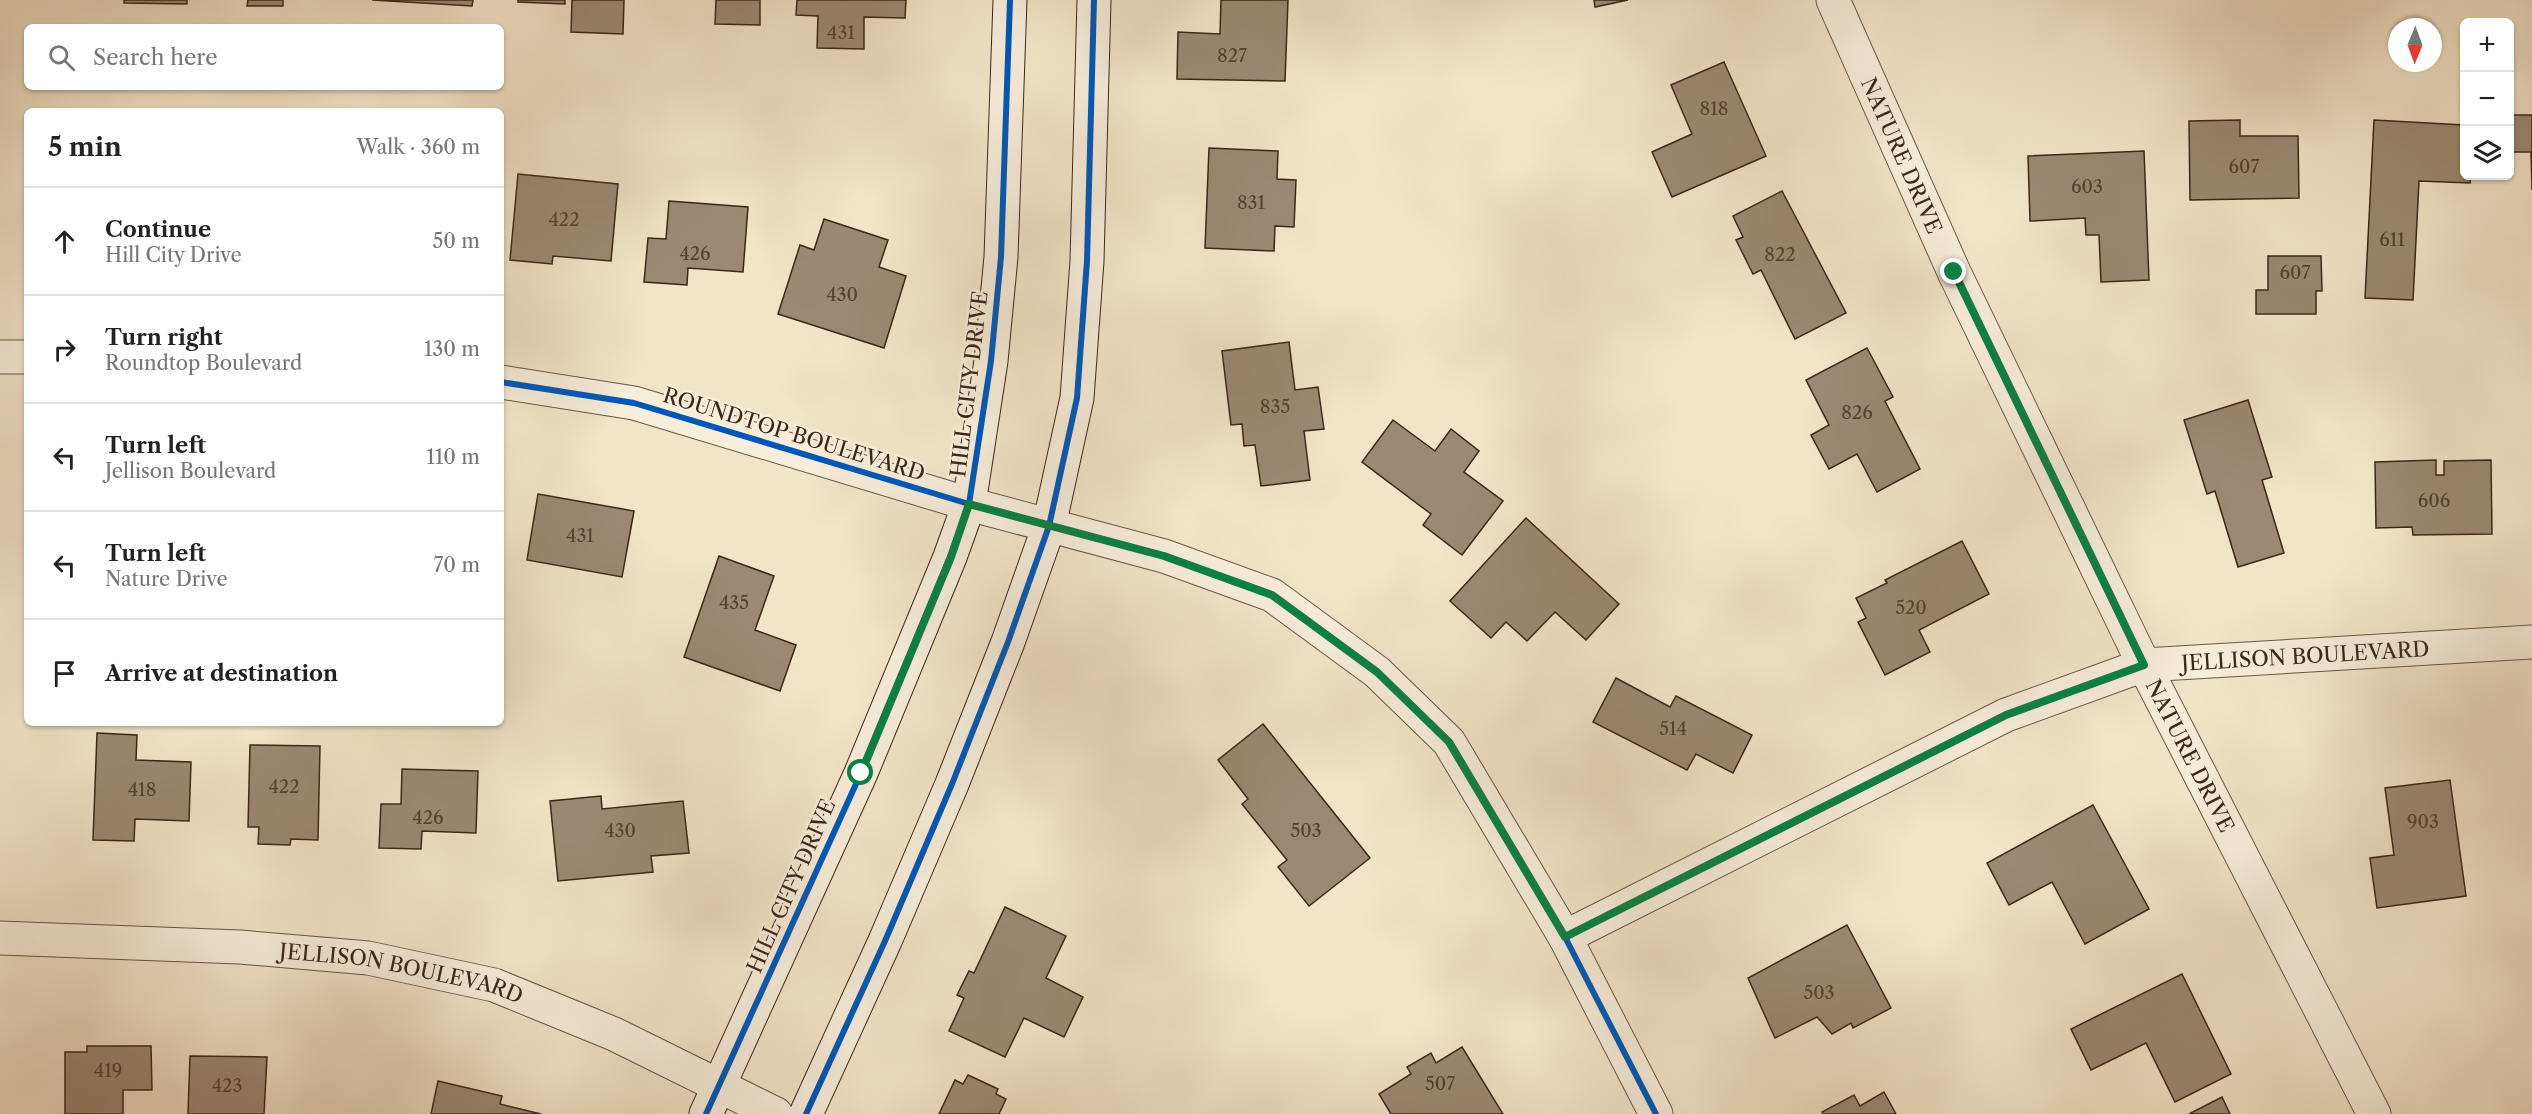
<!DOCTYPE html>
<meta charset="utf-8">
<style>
:root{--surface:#fff;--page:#f6f6f6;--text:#222;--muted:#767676;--line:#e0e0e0}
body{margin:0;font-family:"Libre Caslon Text",serif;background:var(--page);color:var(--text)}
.controls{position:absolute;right:18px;top:18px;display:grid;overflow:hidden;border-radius:9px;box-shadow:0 2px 4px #0004}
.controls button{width:54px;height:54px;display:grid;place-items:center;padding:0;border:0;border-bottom:2px solid var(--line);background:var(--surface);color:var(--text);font:30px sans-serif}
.compass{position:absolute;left:2388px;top:18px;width:54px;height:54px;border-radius:50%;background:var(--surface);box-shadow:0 2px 4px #0004;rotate:181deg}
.stop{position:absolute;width:18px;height:18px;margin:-14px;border:4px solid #0b8043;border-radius:50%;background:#fff}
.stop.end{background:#0b8043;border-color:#fff;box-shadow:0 2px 6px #0008}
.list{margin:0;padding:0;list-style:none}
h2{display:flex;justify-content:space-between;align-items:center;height:78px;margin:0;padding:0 24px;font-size:26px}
h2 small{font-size:20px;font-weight:400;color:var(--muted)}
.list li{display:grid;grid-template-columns:39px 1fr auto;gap:18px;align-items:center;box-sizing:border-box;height:108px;padding:0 24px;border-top:2px solid var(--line)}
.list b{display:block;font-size:22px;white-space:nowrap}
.list p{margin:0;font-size:20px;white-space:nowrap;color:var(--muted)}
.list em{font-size:20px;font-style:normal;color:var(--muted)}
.icon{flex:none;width:33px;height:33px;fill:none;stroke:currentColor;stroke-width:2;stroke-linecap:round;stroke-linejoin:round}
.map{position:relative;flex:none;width:2532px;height:1114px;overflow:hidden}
.search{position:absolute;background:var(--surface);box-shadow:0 2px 4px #0004;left:24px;top:24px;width:480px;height:66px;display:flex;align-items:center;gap:15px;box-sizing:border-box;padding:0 21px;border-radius:9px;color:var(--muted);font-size:22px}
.panel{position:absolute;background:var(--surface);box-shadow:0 2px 4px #0004;left:24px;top:108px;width:480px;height:618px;border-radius:9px}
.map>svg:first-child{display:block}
</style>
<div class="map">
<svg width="2532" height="1114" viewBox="0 0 2532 1114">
<rect width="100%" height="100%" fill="#f2e4c8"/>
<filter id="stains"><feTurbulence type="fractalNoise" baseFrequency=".00333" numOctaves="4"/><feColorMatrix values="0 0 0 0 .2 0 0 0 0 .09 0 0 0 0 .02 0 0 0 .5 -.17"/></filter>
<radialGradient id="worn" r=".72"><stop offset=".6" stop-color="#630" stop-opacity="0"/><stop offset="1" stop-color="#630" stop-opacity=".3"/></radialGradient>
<g fill="#9b8974" stroke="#3c261a" stroke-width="1.5">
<polygon points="124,0 187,0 187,4 124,3"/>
<polygon points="248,0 283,0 283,6 247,6"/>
<polygon points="372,0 473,0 472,6"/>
<polygon points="518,0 565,0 565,4 518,2"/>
<polygon points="572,0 624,0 623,34 571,32"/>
<polygon points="716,0 760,0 760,25 715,24"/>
<polygon points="797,0 906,0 905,18 864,17 864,49 817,48 818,16 796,15"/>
<polygon points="1221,0 1288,0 1285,81 1177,79 1178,32 1220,34"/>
<polygon points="1594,0 1628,0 1595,7"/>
<polygon points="1724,62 1766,156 1672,197 1652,152 1692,134 1671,85"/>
<polygon points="2510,115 2532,115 2532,190 2531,152 2510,152"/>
<polygon points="2240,120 2240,136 2298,136 2299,198 2190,200 2189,121"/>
<polygon points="2374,120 2464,125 2464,176 2471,176 2470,183 2419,181 2413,300 2365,298"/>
<polygon points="1209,148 1278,151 1277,179 1296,180 1294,227 1275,226 1274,251 1205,248"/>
<polygon points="2144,151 2149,280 2101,282 2099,235 2086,235 2085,218 2030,221 2028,156"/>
<polygon points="518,174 618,184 611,261 553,256 552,264 510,260"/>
<polygon points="1782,191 1846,313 1795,339 1761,270 1753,274 1736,240 1743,237 1733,216"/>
<polygon points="669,201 748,207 743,272 688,268 687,285 644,282 648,238 666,239"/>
<polygon points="824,219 888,240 879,267 906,276 884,348 778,314 800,245 814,250"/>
<polygon points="2268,256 2321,256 2322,291 2316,291 2316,314 2256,314 2256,290 2268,290"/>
<polygon points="1289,342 1295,390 1318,387 1324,429 1304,431 1310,480 1261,486 1255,445 1244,446 1242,424 1231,425 1222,351"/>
<polygon points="1867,348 1893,397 1885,401 1920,469 1877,492 1857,454 1829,469 1811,435 1829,425 1806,380"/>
<polygon points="2248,400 2272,477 2262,480 2284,553 2238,567 2215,491 2207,494 2184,420"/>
<polygon points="1393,420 1435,451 1451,429 1479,451 1464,472 1503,501 1462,555 1423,525 1431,514 1362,462"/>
<polygon points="2436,460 2436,475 2444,475 2444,461 2491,460 2492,534 2413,535 2412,527 2376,528 2375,462"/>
<polygon points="538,494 634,511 622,577 527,560"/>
<polygon points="1526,518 1619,604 1586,640 1555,612 1527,641 1506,622 1491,638 1450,601"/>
<polygon points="1962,541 1989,594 1919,630 1930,652 1885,675 1858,622 1866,618 1856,598 1887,583 1885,580"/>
<polygon points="719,556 774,576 755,630 796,645 780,691 684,657"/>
<polygon points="1616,678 1670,707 1676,696 1752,735 1733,773 1696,754 1687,770 1593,722"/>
<polygon points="1263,724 1370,858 1309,906 1278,867 1287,860 1242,804 1248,799 1218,760"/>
<polygon points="97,733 137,735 136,760 191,762 189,821 135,819 134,841 93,840"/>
<polygon points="250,745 320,746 318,840 291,839 290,845 258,844 259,827 248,827"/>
<polygon points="402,769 478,771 476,833 422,831 421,849 379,848 381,804 401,804"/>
<polygon points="2450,780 2466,896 2377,908 2370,858 2394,855 2385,788"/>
<polygon points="601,796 602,809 683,801 689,853 651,856 653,872 558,881 550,801"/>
<polygon points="2093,805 2149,909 2085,944 2052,882 2009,905 1987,863"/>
<polygon points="1005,907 1066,936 1046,978 1083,997 1064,1037 1024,1018 1005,1057 949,1031 964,998 957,995 969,971 974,973"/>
<polygon points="1847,925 1891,1008 1853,1028 1851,1023 1832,1034 1817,1017 1775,1038 1748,978"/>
<polygon points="2182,974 2231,1074 2175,1102 2146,1043 2091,1070 2071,1029"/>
<polygon points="87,1046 151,1046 152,1090 123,1090 123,1114 65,1114 65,1052 87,1052"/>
<polygon points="1462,1047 1503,1114 1391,1114 1379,1094 1411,1074 1407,1067 1431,1053 1436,1063"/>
<polygon points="190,1056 267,1057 264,1114 188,1114"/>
<polygon points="968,1075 998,1089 996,1094 1006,1099 999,1114 939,1114 955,1080 963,1084"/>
<polygon points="438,1081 502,1096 500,1104 541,1114 431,1114"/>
<polygon points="1884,1092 1896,1114 1823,1114 1822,1112 1854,1095 1860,1106"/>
<polygon points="2222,1097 2230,1114 2189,1114"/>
</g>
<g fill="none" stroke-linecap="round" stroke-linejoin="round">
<defs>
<g id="street">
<path id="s1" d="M1833,0L1954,272L2144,665L2374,1114"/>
<polyline points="0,357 27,357"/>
<polyline points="501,382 634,403 969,504 1164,556 1272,595 1377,672 1449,742 1565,937 1656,1114"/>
<path id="s2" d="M1565,937L2006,715L2144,665L2532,642"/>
<path id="s3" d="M0,938L240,947L368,958L494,985L614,1034L776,1114"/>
</g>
<g id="secondary">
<polyline points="706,1114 861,773 950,557 969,504 991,361 1001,257 1010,0"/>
<polyline points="806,1114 885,941 952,784 1008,642 1049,526 1077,398 1087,261 1094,0"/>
</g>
</defs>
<use href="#street" stroke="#6a5646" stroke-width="35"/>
<use href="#secondary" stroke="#3c261a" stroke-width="35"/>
<use href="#street" stroke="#f7eddb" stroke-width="33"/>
<use href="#secondary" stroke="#f7eddb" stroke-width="33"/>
<defs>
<g id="cycleway">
<polyline points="501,382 634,403 969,504 1164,556 1272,595 1377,672 1449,742 1565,937 1656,1114"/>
<polyline points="706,1114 861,773 950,557 969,504 991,361 1001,257 1010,0"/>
<polyline points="806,1114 885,941 952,784 1008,642 1049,526 1077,398 1087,261 1094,0"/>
</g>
</defs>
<use href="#cycleway" stroke="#f7eddb" stroke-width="10"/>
<use href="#cycleway" stroke="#0057b8" stroke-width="6"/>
</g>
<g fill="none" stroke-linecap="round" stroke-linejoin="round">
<polyline stroke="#0b8043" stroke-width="8" points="861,773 951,557 969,504 1164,556 1272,595 1377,672 1449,742 1565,937 2006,715 2144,665 1954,272"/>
</g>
<g text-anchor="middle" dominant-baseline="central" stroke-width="5" stroke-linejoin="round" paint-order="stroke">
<g font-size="18" fill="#543f30">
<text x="841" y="33">431</text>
<text x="1232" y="56">827</text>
<text x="1714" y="109">818</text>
<text x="2244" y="167">607</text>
<text x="2087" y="187">603</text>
<text x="1251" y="203">831</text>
<text x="564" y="220">422</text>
<text x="2392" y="240">611</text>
<text x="695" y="254">426</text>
<text x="1780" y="255">822</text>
<text x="2295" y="273">607</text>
<text x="842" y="295">430</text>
<text x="1275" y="407">835</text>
<text x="1857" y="413">826</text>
<text x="2434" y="501">606</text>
<text x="580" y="536">431</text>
<text x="734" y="603">435</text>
<text x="1911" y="608">520</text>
<text x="1673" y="729">514</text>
<text x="284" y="787">422</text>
<text x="142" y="790">418</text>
<text x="428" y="818">426</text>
<text x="2423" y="822">903</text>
<text x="620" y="831">430</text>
<text x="1306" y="831">503</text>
<text x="1819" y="993">503</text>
<text x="108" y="1071">419</text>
<text x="1440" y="1084">507</text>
<text x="227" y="1086">423</text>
</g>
<g font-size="21" fill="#3c261a" stroke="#f7eddb">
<text stroke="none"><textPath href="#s1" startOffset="170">NATURE DRIVE</textPath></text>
<text transform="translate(969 384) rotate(-83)">HILL CITY DRIVE</text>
<text transform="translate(794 434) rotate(17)">ROUNDTOP BOULEVARD</text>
<text stroke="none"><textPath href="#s2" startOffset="802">JELLISON BOULEVARD</textPath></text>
<text stroke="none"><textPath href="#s1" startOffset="836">NATURE DRIVE</textPath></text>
<text transform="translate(791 886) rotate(-66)">HILL CITY DRIVE</text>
<text stroke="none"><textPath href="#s3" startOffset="404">JELLISON BOULEVARD</textPath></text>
</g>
</g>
<rect width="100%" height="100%" filter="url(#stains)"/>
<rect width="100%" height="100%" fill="url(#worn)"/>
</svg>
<div class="controls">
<button>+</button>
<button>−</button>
<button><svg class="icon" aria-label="layers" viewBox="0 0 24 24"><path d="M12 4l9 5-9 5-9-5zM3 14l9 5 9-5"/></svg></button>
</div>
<svg class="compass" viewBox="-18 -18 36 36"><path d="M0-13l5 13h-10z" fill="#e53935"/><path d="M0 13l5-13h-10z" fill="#767676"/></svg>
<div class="stop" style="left:861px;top:773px"></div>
<div class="stop end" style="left:1954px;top:272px"></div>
<div class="search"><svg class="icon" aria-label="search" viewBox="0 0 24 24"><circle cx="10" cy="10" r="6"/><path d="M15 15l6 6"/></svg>Search here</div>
<section class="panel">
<h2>5 min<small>Walk · 360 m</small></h2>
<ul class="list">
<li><svg class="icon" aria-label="ahead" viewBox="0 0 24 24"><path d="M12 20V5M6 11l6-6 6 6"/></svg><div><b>Continue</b><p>Hill City Drive</p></div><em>50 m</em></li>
<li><svg class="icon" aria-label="right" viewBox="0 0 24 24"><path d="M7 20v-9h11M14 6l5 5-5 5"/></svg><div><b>Turn right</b><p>Roundtop Boulevard</p></div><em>130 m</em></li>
<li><svg class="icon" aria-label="left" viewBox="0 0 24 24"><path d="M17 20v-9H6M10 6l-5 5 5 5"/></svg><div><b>Turn left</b><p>Jellison Boulevard</p></div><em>110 m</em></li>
<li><svg class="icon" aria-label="left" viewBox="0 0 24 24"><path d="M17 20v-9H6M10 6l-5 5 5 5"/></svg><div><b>Turn left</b><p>Nature Drive</p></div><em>70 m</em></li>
<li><svg class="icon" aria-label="arrive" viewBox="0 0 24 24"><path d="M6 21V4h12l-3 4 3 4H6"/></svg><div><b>Arrive at destination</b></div></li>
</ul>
</section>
</div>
